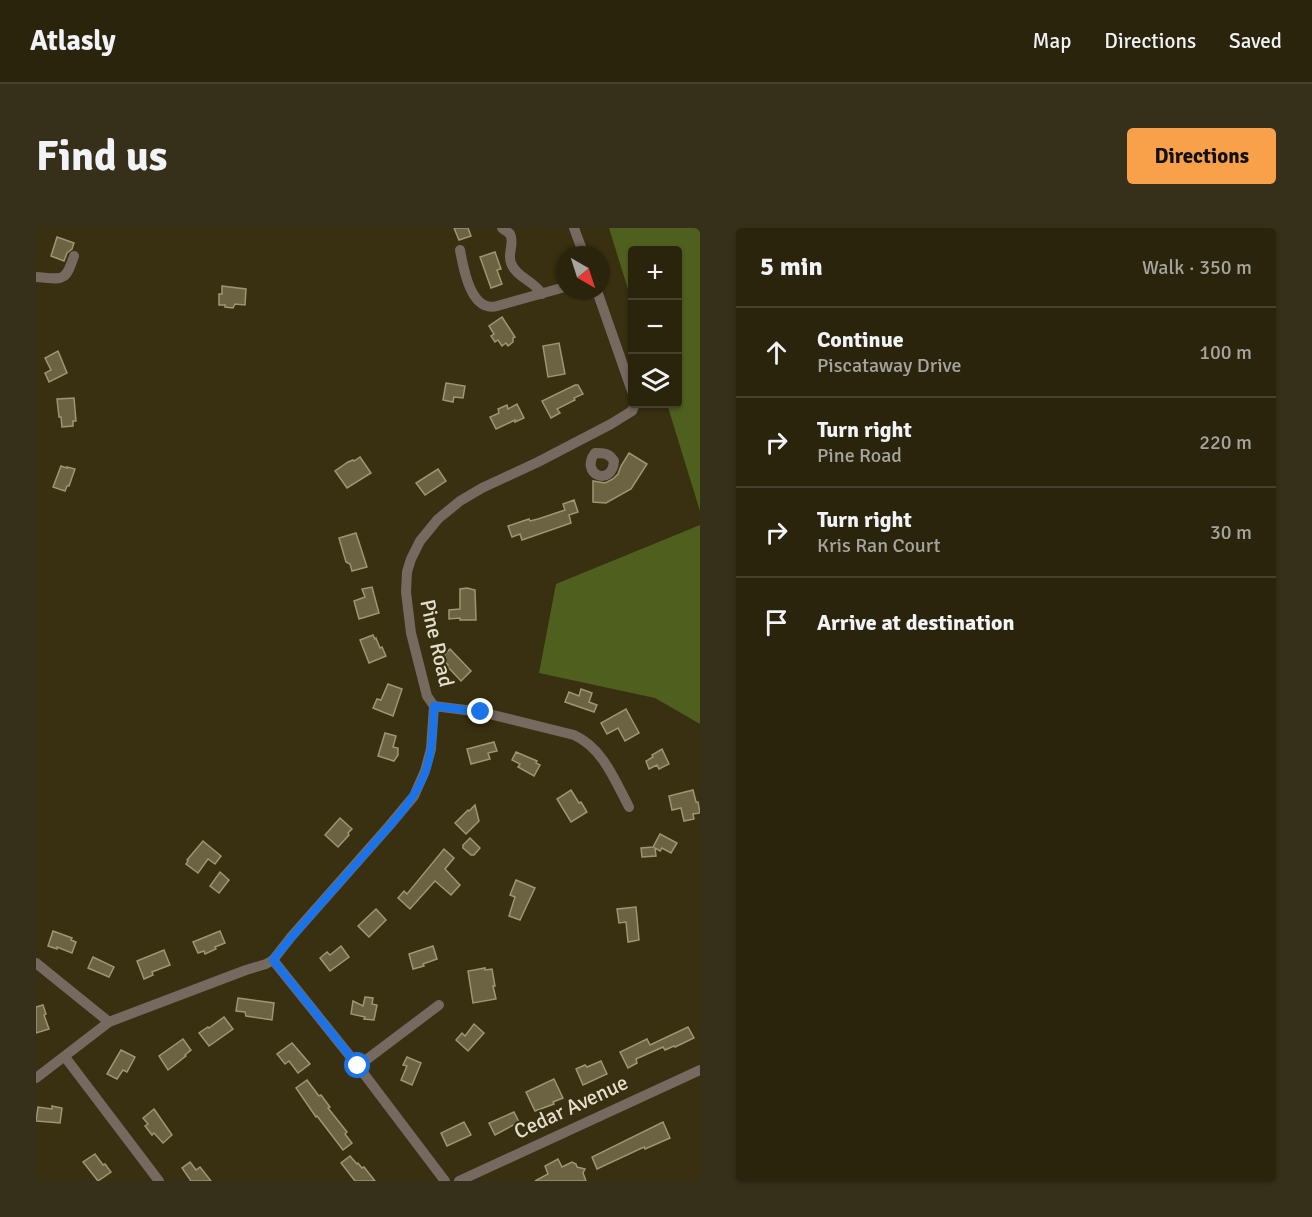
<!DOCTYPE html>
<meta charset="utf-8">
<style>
:root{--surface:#2a240c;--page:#36301a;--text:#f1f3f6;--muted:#a5a49d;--line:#46412d;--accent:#f8a14a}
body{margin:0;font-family:Signika,sans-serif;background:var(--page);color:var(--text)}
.controls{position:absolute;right:18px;top:18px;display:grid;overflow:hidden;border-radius:6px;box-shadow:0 2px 4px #0004}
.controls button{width:54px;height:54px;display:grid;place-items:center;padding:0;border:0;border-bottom:2px solid var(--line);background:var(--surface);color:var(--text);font:30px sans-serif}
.compass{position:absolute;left:520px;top:18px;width:54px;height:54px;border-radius:50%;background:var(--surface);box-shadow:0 2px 4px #0004;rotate:141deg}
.stop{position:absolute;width:18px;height:18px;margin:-14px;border:4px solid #1a73e8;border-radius:50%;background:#fff}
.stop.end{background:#1a73e8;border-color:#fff;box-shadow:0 2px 6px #0008}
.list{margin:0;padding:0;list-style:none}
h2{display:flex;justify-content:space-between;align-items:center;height:78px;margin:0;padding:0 24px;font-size:26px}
h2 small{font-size:20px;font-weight:400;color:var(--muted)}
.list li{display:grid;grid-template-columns:39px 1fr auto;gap:18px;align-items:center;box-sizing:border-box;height:90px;padding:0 24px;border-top:2px solid var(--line)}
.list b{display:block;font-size:22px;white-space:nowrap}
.list p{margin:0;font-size:20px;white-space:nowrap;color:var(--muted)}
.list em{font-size:20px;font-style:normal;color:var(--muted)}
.icon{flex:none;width:33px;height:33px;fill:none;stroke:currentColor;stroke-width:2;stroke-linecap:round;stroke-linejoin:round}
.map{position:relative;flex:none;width:664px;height:953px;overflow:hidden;border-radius:6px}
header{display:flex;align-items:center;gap:36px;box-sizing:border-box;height:84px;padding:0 30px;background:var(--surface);border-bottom:2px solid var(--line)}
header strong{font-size:28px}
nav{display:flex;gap:33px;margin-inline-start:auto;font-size:21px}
.intro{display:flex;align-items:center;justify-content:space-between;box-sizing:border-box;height:144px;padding:0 36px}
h1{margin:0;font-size:42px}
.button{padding:15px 27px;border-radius:6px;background:var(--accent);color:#111;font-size:21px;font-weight:700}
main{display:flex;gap:36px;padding:0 36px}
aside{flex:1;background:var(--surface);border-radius:6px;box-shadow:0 2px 4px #0004}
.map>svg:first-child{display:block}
</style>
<header>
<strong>Atlasly</strong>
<nav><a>Map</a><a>Directions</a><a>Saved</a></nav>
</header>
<div class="intro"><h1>Find us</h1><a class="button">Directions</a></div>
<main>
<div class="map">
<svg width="664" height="953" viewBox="0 0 664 953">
<rect width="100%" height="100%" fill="#383010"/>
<g fill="#4f601e">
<polygon points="573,0 664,0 664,283 631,176 642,176 642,22 596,22 596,74"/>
<polygon points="664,297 664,496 619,470 503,445 520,356"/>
</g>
<g fill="#6c6342" stroke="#9f9573" stroke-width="1.5">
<polygon points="418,0 432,0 435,8 423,12"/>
<polygon points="21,9 38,15 36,21 31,25 28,33 15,28"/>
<polygon points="459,24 465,41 461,42 466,56 455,60 444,29"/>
<polygon points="186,58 210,61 209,77 199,76 197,80 189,79 189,77 183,77 183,66 186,66"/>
<polygon points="466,89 479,109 477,110 477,114 472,118 470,115 466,118 462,112 459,114 455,108 458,106 453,98"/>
<polygon points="523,115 529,146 512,149 507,118"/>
<polygon points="22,123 31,145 13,154 9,145 15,142 9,130"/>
<polygon points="410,155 429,158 427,170 418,169 417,174 407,172"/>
<polygon points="539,157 542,157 547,166 538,170 539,172 521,181 524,185 515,190 506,173"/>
<polygon points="38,170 40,193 37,193 37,198 26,199 25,189 23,189 21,171"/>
<polygon points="481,176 488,190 479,194 479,192 460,201 454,189 463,185 462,181 471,177 472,181"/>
<polygon points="593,225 611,236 595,261 570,275 557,274 557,253 569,255 577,251 582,246 585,238"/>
<polygon points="324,229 335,245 311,260 299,243 312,234 317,232 318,233"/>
<polygon points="25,238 31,240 31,239 39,241 33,258 31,258 29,263 17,259"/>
<polygon points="402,241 410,253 389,267 380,255"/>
<polygon points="538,272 542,284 533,287 535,295 486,312 484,306 476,309 472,298 493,291 494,293 502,291 529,282 527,276"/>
<polygon points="320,305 331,339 316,343 314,336 310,334 303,310"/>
<polygon points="336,359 343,385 323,391 318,373 329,369 326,361"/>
<polygon points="431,360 439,362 440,392 424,392 424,390 413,391 413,382 424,381 424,361"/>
<polygon points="337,407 339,411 340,410 344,420 346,419 350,428 333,435 324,412"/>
<polygon points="414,421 435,443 425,453 411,438 412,437 405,430"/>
<polygon points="352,456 366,461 357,488 337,480 341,471 345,472"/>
<polygon points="545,461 556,465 553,474 561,477 558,484 529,474 533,464 543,468"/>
<polygon points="590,481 603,505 589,513 582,500 571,506 565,495"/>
<polygon points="349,505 360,508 357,519 362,520 362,527 358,533 342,528"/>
<polygon points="458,514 461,523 452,525 454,531 435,536 431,521"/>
<polygon points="626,521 633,536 623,541 621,537 613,541 610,533 617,529 616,527"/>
<polygon points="480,524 501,533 500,535 504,537 498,548 482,539 484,536 476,532"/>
<polygon points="535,562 543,575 545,574 551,584 535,594 521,571"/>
<polygon points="657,562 660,574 662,574 664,585 657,586 658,591 648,593 645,580 636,582 633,568"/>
<polygon points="439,577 443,593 430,606 419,595 432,582 433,583"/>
<polygon points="304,590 316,601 312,605 313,607 302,619 289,607"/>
<polygon points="624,606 641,615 635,625 626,620 624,623 619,620 620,628 606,629 605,620 617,619"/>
<polygon points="434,610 444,620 438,627 435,627 427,620 427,617"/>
<polygon points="167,613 185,628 179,636 172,631 162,645 150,636 152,633 151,632"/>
<polygon points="408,621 418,630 409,641 424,657 415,667 399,653 374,681 362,670 368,663 371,666"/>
<polygon points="184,644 193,652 183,665 174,658"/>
<polygon points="480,652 499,660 484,692 473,688 479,669 474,667"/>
<polygon points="600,679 603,712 592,714 590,694 583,695 581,681"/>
<polygon points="340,681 350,692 333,709 322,698"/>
<polygon points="17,703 36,710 35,712 40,714 36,725 21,719 21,721 12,718"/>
<polygon points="184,703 189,715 179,719 180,721 169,726 168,723 162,725 157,714"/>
<polygon points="305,718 313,729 294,743 284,730 291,724 294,727"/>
<polygon points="397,718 401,731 387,736 388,738 377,741 373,726"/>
<polygon points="128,722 134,737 116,744 117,747 108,751 101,733"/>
<polygon points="57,729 78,739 73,749 52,740"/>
<polygon points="449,740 449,742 456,741 459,758 457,758 460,771 437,775 432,743"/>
<polygon points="329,769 337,770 336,776 341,777 338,792 328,791 329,789 315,786 317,773 327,778"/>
<polygon points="202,770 238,775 236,792 210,788 209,784 200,783"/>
<polygon points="7,777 10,786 8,787 13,801 0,805 0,779"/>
<polygon points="188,789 197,801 173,818 163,805 172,799 173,800"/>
<polygon points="438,796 448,805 432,823 420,812 426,805 429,808"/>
<polygon points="652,799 658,810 639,819 638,818 629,822 627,819 600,831 601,835 592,840 584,824 611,811 614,817"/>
<polygon points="147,811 155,822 149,827 150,828 132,842 123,828"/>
<polygon points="256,815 274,836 262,845 253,833 249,836 241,826"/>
<polygon points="85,822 99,829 91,844 87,842 81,851 71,846"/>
<polygon points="371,829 385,835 376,857 365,852 371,838 367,837"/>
<polygon points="565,833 571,846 547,857 540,841 549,837 551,839"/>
<polygon points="518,851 527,870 517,874 518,876 499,883 490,864"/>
<polygon points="271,852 283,868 285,867 294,879 292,880 311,904 309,906 316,915 307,922 281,888 280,889 260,860"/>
<polygon points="16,878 26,880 24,895 0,893 2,879 16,881"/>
<polygon points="118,881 136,907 127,915 118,905 116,907 109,898 112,896 107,890"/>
<polygon points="478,884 483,894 459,907 453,895"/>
<polygon points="428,894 435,907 411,918 405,905"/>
<polygon points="627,894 634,910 609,921 608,919 561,941 556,929"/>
<polygon points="59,926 67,937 69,936 75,944 62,953 47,934"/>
<polygon points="314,928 321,936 322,935 326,940 328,939 339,953 319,953 305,935"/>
<polygon points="522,931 526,939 536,934 540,936 541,939 549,941 547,945 550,953 499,953 512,946 509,938"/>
<polygon points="154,934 160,942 164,939 175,953 155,953 146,940"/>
</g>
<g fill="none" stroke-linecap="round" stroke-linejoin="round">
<g stroke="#766960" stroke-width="10">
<path d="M466,0C469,2 472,4 474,6C479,15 471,26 475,35C480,49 498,53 506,66"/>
<polyline points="538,0 548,27"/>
<path d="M424,22C427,38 433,73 451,78C454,79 458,79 461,78L529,59"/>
<path d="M0,49C27,51 29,55 38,28"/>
<polyline points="561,63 596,163"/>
<path d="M559,225C568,225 573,225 578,233C576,260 543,246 559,225Z"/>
<path d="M398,478L445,484L538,507C567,520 579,553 593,579"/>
<polyline points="237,732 255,709 353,598 378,568 389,543 395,521 398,478 391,468 375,405 370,364 371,344 375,331 384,313 402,291 424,273 446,260 502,234 575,196 596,183 599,176"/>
<polyline points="0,735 73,794"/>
<polyline points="29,829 123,953"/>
<polyline points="322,838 403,777"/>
<polyline points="0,850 73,794 210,742 230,736 237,732 322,838 409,953"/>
<polyline points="423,953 664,842"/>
</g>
</g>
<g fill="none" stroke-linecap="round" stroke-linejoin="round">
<path stroke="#1a73e8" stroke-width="8" d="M322,838L237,732C268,693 302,657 334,620C355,596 379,573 390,542C397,521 397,500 398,478L445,484"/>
</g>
<g text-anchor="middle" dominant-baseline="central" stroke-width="4.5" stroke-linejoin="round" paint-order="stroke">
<g font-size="21" fill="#e4dfcd" stroke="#383010">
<text transform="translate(401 415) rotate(77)">Pine Road</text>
<text transform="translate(535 879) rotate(-25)">Cedar Avenue</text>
</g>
</g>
</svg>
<div class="controls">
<button>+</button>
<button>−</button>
<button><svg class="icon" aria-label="layers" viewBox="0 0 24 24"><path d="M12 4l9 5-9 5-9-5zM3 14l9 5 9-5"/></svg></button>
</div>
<svg class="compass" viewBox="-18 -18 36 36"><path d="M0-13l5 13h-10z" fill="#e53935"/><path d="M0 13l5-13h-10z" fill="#a5a49d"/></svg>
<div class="stop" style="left:322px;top:838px"></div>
<div class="stop end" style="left:445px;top:484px"></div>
</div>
<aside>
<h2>5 min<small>Walk · 350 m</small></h2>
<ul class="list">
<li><svg class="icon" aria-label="ahead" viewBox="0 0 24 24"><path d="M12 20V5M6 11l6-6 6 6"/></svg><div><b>Continue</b><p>Piscataway Drive</p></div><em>100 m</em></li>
<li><svg class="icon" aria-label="right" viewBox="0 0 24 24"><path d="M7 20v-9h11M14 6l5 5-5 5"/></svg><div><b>Turn right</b><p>Pine Road</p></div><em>220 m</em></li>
<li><svg class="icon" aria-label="right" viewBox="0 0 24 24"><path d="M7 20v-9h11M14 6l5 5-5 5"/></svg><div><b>Turn right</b><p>Kris Ran Court</p></div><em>30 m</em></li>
<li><svg class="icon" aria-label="arrive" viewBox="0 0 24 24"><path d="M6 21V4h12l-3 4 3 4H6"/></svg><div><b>Arrive at destination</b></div></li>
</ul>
</aside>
</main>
